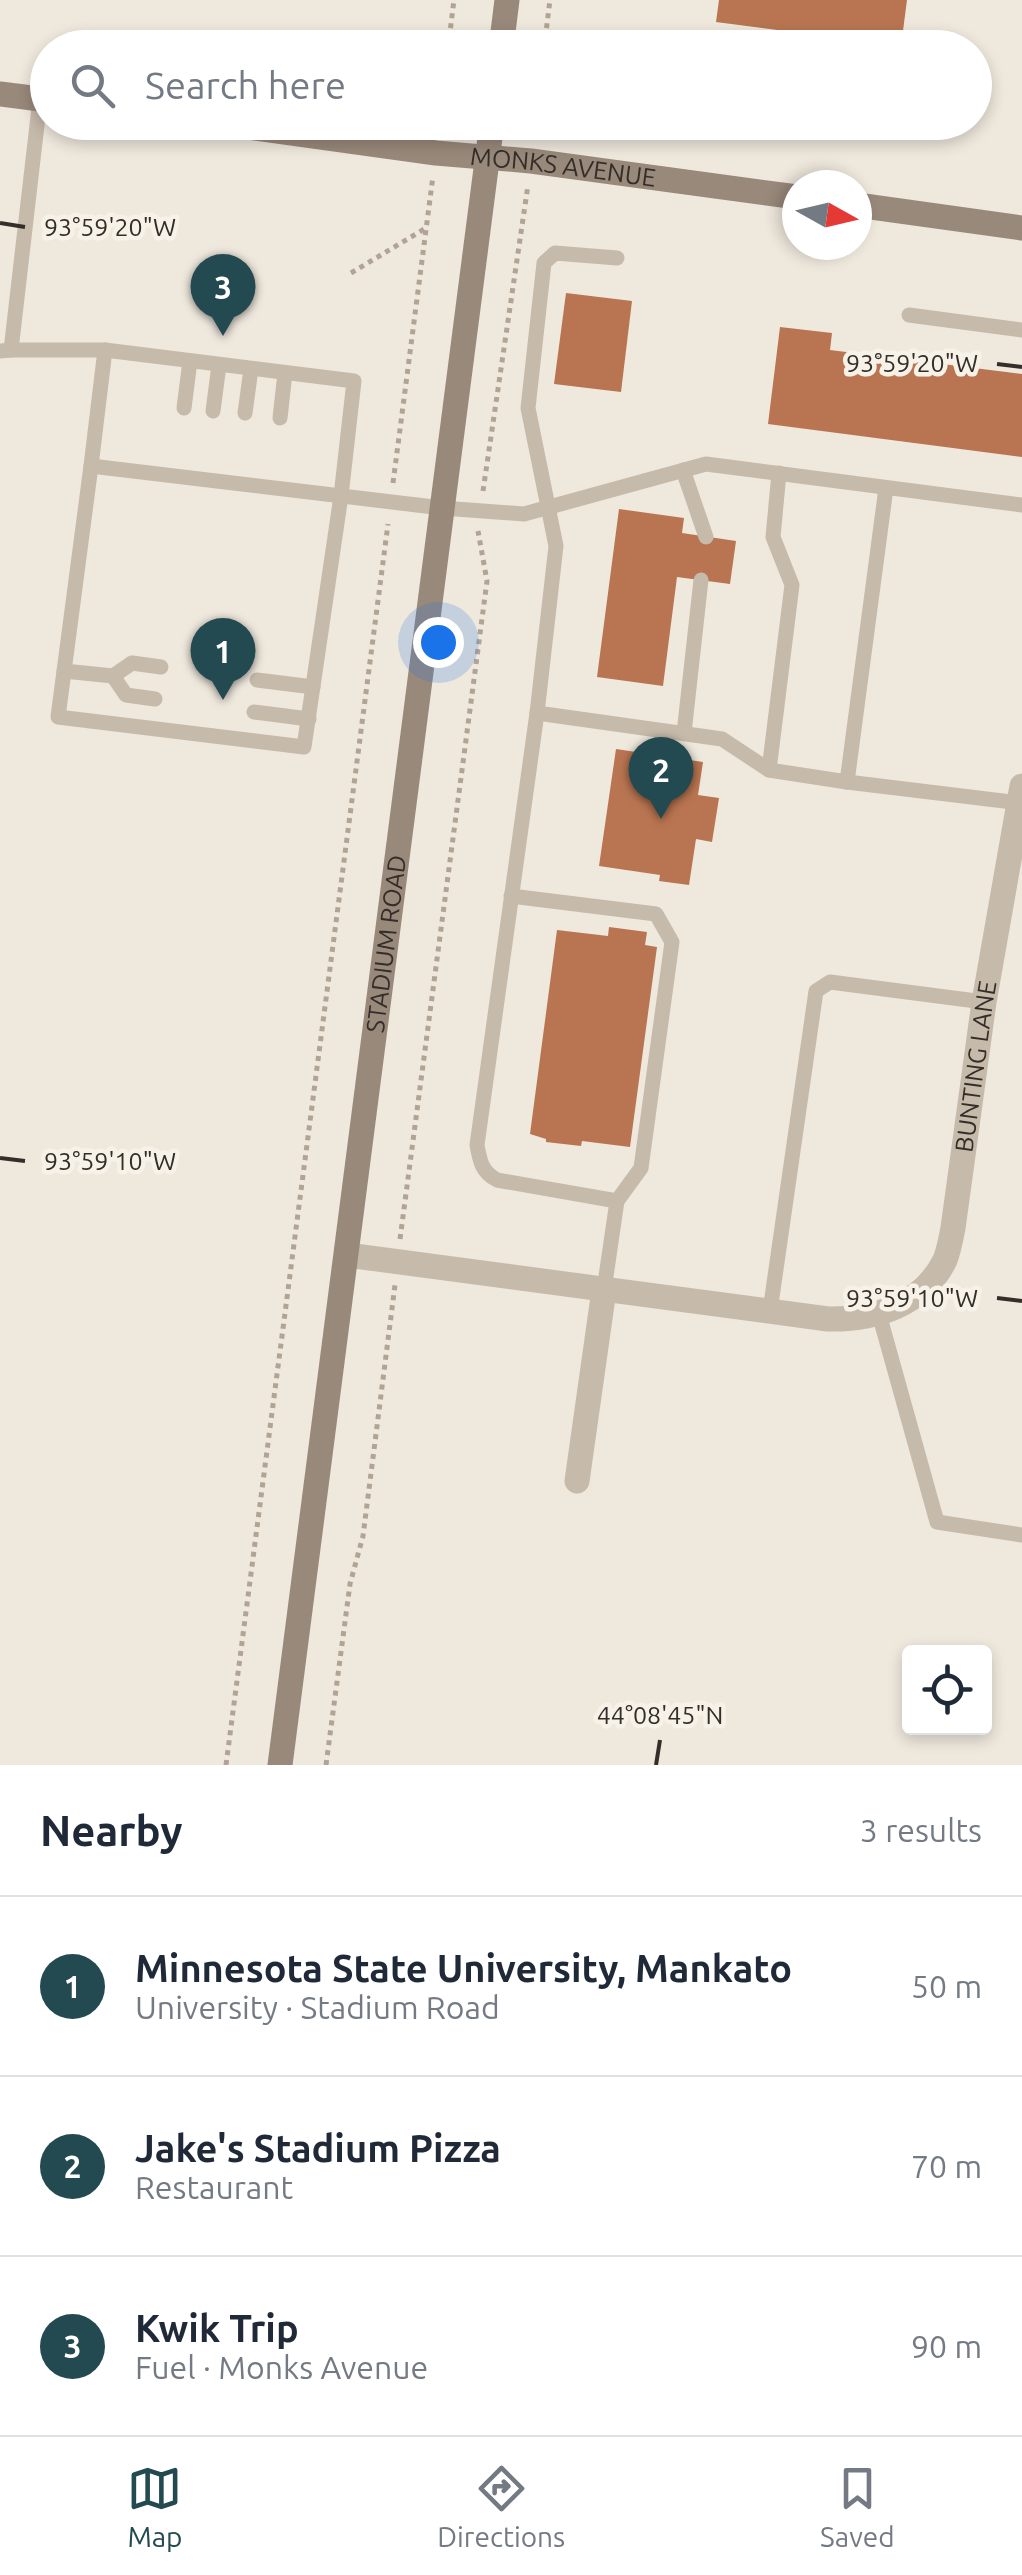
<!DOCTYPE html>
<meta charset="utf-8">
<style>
:root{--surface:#fff;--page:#f6f6f7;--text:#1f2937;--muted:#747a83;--line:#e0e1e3;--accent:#234951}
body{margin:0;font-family:Ubuntu,sans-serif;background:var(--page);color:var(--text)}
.controls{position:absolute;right:30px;bottom:30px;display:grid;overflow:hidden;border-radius:10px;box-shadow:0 5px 15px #0003}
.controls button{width:90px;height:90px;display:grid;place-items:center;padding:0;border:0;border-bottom:2px solid var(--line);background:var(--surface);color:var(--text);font:50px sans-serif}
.compass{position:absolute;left:782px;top:170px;width:90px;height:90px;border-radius:50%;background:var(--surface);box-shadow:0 5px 15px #0003;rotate:98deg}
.you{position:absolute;left:438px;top:642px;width:35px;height:35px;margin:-25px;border:8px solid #fff;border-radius:50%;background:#1a73e8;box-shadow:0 0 0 15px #1a73e833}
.badge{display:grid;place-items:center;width:65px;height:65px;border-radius:50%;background:var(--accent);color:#fff;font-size:32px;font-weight:700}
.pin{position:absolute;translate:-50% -82px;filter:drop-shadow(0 2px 5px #0008)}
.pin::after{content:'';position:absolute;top:52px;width:35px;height:30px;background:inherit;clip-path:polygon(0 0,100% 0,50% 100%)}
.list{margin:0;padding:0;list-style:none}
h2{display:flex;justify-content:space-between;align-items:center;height:130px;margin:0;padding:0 40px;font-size:42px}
h2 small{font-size:32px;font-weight:400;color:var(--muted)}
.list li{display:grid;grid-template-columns:65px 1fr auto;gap:30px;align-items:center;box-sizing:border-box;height:180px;padding:0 40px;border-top:2px solid var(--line)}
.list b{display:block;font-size:38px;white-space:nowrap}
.list p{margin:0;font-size:32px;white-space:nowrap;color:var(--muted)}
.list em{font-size:32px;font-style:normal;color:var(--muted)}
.icon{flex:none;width:55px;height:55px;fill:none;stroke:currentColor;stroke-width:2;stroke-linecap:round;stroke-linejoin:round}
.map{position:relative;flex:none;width:1022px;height:1765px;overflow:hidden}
.search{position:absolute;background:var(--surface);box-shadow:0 5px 15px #0003;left:30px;right:30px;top:30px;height:110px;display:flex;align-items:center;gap:25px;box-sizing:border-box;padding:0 35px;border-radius:55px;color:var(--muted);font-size:38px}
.sheet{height:670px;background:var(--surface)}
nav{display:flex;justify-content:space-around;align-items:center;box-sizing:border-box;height:140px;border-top:2px solid var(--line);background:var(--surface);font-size:28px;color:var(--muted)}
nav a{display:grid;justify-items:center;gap:5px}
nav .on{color:var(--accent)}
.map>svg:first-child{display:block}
</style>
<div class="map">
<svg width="1022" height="1765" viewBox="0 0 1022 1765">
<rect width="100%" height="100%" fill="#efe8dd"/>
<g fill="#b97551">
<polygon points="719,0 907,0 901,46 716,22"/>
<polygon points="566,293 632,301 621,392 554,384"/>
<polygon points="780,327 832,333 830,350 1022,374 1022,457 768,424"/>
<polygon points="619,509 684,518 682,533 736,541 730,584 677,577 663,686 597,677"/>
<polygon points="616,749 703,762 698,795 719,798 712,842 696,839 689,885 659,881 660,875 599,866"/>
<polygon points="609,927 647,932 645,945 657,947 630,1147 582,1141 581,1146 546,1142 546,1139 530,1134 557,930 608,936"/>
</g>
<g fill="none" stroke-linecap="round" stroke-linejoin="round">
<g stroke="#b1a494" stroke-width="5" stroke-dasharray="5 5" stroke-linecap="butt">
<polyline points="448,48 454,0"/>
<polyline points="544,48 550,0"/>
<polyline points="351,273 426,228"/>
<polyline points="393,483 433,176"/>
<polyline points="483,491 528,185"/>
<polyline points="400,1239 487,581 478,531"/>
<polyline points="226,1765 388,524"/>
<polyline points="326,1765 350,1584 363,1536 395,1285"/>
</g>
<g stroke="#c6baaa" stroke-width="15">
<polyline points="617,258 555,253 544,263 528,408 556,546 537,713 722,739 769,770 847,782 886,488"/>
<polyline points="909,315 1022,330"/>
<polyline points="11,350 105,350 91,466 442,508 524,514 706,464 1022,505"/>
<polyline points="0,351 11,350 40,99"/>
<polyline points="184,408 190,361"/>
<polyline points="213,411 219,365"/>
<polyline points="245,413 251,369"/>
<polyline points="280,418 285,373"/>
<polyline points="91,466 58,717 304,747 341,496 354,381 105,350"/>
<polyline points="683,470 706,537"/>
<polyline points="64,671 113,676 132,663 161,667"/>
<polyline points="113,676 126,695 155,699"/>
<polyline points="257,680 313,687"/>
<polyline points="254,712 309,719"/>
<path d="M537,713L477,1145C480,1162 482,1172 497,1180L617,1201L604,1290"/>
<polyline points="684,733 701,580"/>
<polyline points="769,770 792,585 773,537 779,473"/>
<polyline points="847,782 1020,803"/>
<polyline points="511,896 656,914 672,942 641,1168 617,1201"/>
<polyline points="770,1311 816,991 830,982 984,1002"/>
<polyline points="879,1314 937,1522 1022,1535"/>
</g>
<g stroke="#c6baaa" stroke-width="25">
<path id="s1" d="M347,1255L828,1319C875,1320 923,1305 945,1260C949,1250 951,1238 953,1228L984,1002L1022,786"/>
<polyline points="577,1481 604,1290"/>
</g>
<g stroke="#99897b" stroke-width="25">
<polyline points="501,48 507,0"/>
<polyline points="0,94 48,100"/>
<path id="s2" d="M211,122L436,153L531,161L797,197"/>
<polyline points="857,205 1022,228"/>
<path id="s3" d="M280,1765L492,122"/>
</g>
</g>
<path fill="none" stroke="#342d29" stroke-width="4" d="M0,223L25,227M997,364L1022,367M0,1158L25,1161M997,1298L1022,1301M656,1765L660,1740"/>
<g text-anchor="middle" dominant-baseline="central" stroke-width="9" stroke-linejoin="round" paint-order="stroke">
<g font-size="25" fill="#342d29" stroke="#f7f2e8">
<text stroke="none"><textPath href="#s2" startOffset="355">MONKS AVENUE</textPath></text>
<text stroke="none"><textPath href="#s3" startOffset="828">STADIUM ROAD</textPath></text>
<text stroke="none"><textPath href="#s1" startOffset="820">BUNTING LANE</textPath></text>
</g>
</g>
<g font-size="25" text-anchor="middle" fill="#342d29" stroke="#f7f2e8" stroke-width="9" stroke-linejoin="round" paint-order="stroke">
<text x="110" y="236">93°59'20"W</text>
<text x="912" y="372">93°59'20"W</text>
<text x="110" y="1170">93°59'10"W</text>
<text x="912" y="1307">93°59'10"W</text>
<text x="660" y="1724">44°08'45"N</text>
</g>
</svg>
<div class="controls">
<button><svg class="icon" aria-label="locate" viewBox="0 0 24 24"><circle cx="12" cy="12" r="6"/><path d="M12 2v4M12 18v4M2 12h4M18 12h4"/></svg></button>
</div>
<svg class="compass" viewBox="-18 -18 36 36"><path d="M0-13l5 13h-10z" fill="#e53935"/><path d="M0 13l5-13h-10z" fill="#747a83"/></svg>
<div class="you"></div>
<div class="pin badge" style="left:223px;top:700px">1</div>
<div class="pin badge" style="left:661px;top:819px">2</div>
<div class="pin badge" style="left:223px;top:336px">3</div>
<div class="search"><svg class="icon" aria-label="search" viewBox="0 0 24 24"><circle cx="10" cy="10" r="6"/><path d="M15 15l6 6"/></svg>Search here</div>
</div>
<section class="sheet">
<h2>Nearby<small>3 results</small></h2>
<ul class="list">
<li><span class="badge">1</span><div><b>Minnesota State University, Mankato</b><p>University · Stadium Road</p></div><em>50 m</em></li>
<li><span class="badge">2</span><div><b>Jake's Stadium Pizza</b><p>Restaurant</p></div><em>70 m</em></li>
<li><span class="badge">3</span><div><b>Kwik Trip</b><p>Fuel · Monks Avenue</p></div><em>90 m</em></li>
</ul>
</section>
<nav>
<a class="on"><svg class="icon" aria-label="map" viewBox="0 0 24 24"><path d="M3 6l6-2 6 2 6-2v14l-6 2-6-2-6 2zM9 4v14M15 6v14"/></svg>Map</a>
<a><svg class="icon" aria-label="directions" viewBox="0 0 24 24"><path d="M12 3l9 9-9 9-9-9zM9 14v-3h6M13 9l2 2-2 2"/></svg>Directions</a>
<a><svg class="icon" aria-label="saved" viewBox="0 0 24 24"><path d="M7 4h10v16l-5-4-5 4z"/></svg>Saved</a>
</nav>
